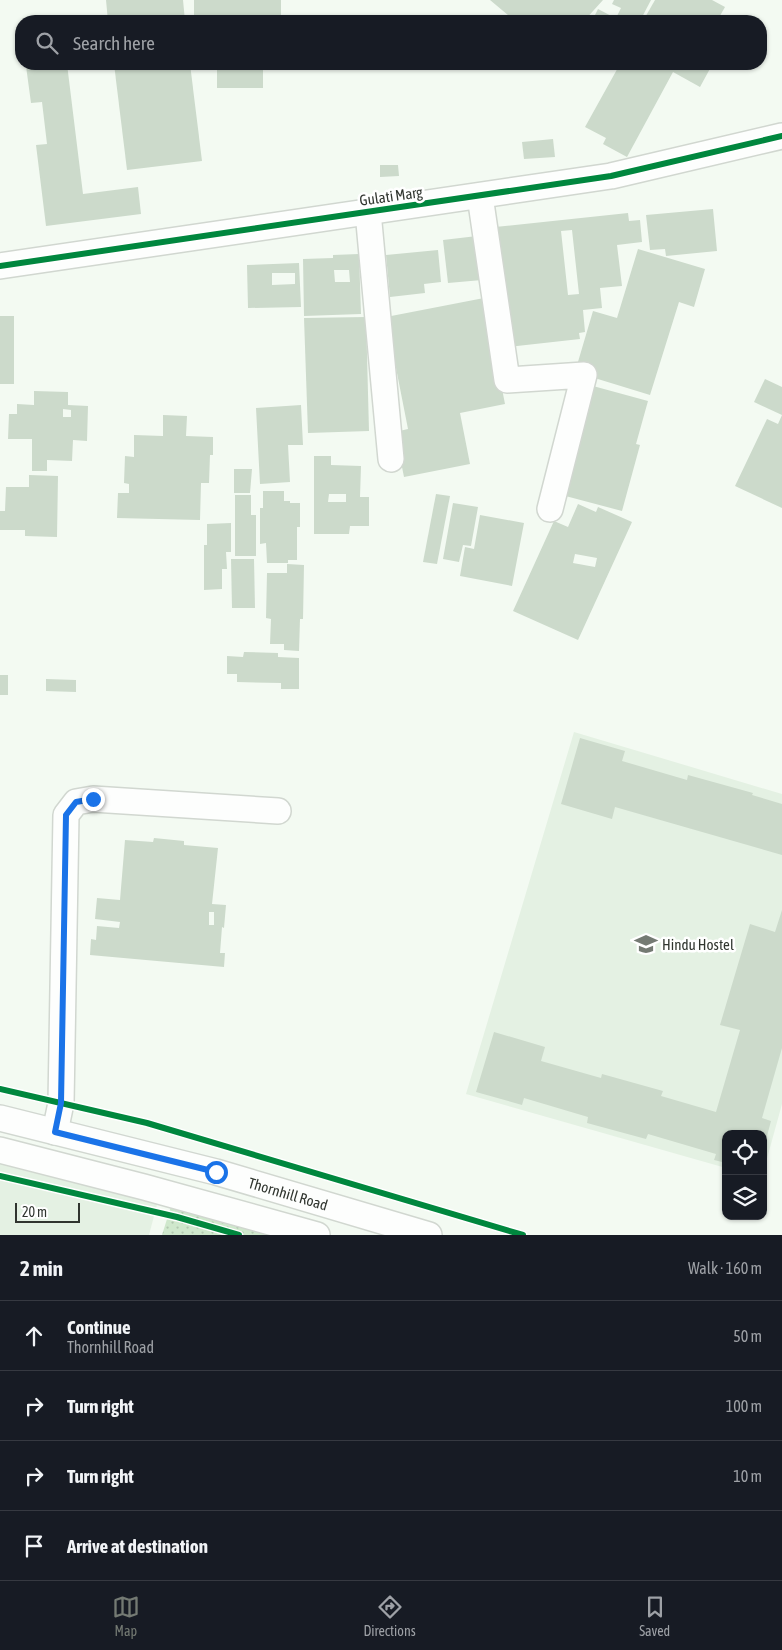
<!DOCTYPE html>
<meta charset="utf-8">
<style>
:root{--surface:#171b24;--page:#242831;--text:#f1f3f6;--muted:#9ea1a6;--line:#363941;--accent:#747a73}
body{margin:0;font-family:"Asap Condensed",sans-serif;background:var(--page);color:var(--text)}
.controls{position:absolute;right:15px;bottom:15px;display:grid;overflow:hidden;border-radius:10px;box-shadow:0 1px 4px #0004}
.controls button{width:45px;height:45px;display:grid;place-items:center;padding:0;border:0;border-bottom:1px solid var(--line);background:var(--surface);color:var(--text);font:25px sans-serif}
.scale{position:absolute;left:15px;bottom:12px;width:65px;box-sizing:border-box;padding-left:5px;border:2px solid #30352f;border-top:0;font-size:14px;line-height:18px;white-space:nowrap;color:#30352f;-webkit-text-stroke:4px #fff;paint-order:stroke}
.stop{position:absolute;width:15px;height:15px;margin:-11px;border:4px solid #1a73e8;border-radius:50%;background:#fff}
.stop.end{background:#1a73e8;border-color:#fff;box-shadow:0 1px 5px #0008}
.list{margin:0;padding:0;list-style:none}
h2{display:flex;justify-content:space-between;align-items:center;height:65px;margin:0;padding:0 20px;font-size:21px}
h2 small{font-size:16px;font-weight:400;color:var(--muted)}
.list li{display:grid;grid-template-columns:32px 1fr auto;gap:15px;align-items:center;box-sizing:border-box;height:70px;padding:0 20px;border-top:1px solid var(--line)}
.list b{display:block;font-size:19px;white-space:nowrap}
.list p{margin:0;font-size:16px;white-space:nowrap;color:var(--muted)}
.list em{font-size:16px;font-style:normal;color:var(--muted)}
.icon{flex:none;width:28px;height:28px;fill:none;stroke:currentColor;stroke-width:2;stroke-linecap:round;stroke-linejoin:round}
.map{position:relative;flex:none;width:782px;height:1235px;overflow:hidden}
.search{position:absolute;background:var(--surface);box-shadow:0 1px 4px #0004;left:15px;right:15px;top:15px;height:55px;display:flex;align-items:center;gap:12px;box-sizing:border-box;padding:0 18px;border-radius:20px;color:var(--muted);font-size:19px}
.sheet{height:345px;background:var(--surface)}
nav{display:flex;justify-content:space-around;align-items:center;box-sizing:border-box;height:70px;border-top:1px solid var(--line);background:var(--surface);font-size:14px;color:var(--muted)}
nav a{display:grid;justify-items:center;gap:2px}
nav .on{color:var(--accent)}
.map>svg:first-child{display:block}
</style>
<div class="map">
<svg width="782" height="1235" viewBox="0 0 782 1235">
<defs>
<pattern id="park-dots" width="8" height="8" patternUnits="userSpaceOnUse" patternTransform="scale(1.25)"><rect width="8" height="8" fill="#cfe8cc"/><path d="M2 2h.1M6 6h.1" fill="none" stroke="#b2c8b0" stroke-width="1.8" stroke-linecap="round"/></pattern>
</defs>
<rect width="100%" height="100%" fill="#f3faf2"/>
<g fill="#e4f1e3">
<polygon points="574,732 782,794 782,1104 763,1173 763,1134 726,1134 726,1168 466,1094"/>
<polygon points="0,1163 158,1201 149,1235 0,1235"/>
</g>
<polygon fill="url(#park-dots)" points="172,1203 282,1235 162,1235"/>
<g fill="#ccdacb" fill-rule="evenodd">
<polygon points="106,0 183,0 185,21 108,21"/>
<rect x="194" y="0" width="87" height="21"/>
<polygon points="490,0 603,0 584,21 568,21 562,16 559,19 554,16 549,21 543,21 536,15 530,21 515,21"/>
<polygon points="614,0 651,0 640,21 627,21 617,16 621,8 612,4"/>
<polygon points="655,0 712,0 725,7 717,21 643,21"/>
<polygon points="598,9 621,21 592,21"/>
<polygon points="43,64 67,64 83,194 138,187 141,214 46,226 36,145 47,144 42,102 31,103 26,66"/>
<polygon points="114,64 190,64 202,161 127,170"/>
<rect x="217" y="64" width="46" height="24"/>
<polygon points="620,64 709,64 712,65 700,87 673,72 627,157 603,144 606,138 585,127"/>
<polygon points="553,139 555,157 524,159 522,142"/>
<polygon points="380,165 398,165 399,176 380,177"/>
<polygon points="713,209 717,251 666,256 665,249 650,250 646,215"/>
<path d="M628,213L629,221L640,220L642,242L617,245L622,286L600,288L602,308L583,310L585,332L579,333L580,339L508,347L495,227ZM572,230L579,294L568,295L561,231Z"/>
<polygon points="477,236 482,280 448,283 443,240"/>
<polygon points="638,249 705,269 694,307 679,302 650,395 575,372 593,311 617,318"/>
<polygon points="438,250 441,282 424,284 425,293 390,297 386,255"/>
<path d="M359,254L361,314L304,316L303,259L333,258V255ZM334,270H349L350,282H335Z"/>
<path d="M299,263L301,307L248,308L247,265ZM272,273H295V284L272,285Z"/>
<polygon points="484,298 505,404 460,413 470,464 404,477 395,432 408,429 386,317"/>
<rect x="0" y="316" width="14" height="68"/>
<polygon points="366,317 369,431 308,433 304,318"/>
<polygon points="765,379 782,387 782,415 754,402"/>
<polygon points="593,386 648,401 636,444 640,445 622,511 558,494"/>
<path d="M34,391L68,392V405L88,406L87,441L73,440L72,461L47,460V471H32V439H8L9,414H17V404L34,405ZM63,409L71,410V417H63Z"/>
<polygon points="301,405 303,445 288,445 290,482 260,484 256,408"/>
<polygon points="163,415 187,416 186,436 213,437 213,455 210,455 209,483 201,483 200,520 117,518 118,493 129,493 129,484 124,483 125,456 134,457 134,435 163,436"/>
<polygon points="782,415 782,508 735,486 767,419 778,424"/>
<path d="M314,456H331V465L361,466L360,497H369V526H350L349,534H314ZM329,494H346V502H328Z"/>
<polygon points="234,469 252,469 250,493 234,493"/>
<polygon points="29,475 58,476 57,537 25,536 25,530 0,530 0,511 5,511 6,487 29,487"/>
<polygon points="263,491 284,491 284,501 290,501 290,503 300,503 300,527 297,527 297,560 288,560 288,563 267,563 266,543 260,544 260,508 263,508"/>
<polygon points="436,494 450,496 437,564 423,562"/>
<polygon points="235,495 251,495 251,515 256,515 256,556 235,556"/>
<polygon points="453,503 478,507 471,546 463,545 459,562 443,559"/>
<path d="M578,504L596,512L598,507L632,522L578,640L513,611L554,521L568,527ZM575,554L597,558L595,567L573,563Z"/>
<polygon points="480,515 524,523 512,586 460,576 465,547 474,549"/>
<polygon points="231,523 231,552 226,552 227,569 222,569 222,589 204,590 204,545 207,545 207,524"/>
<polygon points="231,559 254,559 255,608 232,608"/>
<polygon points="287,564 304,565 303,619 300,619 299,651 284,650 284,644 270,644 271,619 266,618 267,573 287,573"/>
<polygon points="244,652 278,653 278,657 299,658 299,689 281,689 281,683 237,682 237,674 227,674 227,656 243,657"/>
<rect x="0" y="675" width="8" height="20"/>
<polygon points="46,679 76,680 76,692 46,691"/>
<polygon points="580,738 625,751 622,761 687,780 688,775 753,793 752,795 782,804 782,855 615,807 612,819 561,804"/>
<path d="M154,838L184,841V845L218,848L212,904L226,905L224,928L222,927L220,953H225L224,967L90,955L91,939L96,940L97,926L119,928L120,922L95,919L97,898L120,900L125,840L153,842ZM209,912H214V925H209Z"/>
<polygon points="782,910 782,1048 762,1118 771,1121 764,1147 763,1134 726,1134 726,1163 714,1160 716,1154 648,1134 646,1139 587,1123 588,1117 524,1098 522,1105 476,1092 494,1032 545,1047 541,1061 601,1078 602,1074 663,1091 661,1096 716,1112 740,1030 720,1025 750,924 775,932"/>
</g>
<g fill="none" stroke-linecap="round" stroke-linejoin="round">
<defs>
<g id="minor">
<polyline points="480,196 507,380 584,375 550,509"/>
<polyline points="368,212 391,459"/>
<polyline points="0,266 611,176 782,136"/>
<path id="s1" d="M0,1118L216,1172L429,1235"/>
<polyline points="55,1132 61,1103 66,815 76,802 93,799 278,811"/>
<polyline points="0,1150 144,1187 317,1235"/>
</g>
</defs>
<use href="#minor" stroke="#d1d7d0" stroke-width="28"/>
<use href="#minor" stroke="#fdfefd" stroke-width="25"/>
<defs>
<g id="cycleway">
<polyline points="0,266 611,176 782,136"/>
<polyline points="0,1089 147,1123 523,1235"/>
<polyline points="0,1176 177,1217 239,1235"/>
</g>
</defs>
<use href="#cycleway" stroke="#fff" stroke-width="9"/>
<use href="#cycleway" stroke="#00873e" stroke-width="6"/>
</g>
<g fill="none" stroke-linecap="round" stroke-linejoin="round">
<polyline stroke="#1a73e8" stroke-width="6" points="93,799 76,802 66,815 61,1103 55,1132 216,1172"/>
</g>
<defs>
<symbol id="university-bare" viewBox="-9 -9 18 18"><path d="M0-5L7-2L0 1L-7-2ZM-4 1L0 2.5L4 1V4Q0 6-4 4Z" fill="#747a73" stroke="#fff" stroke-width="2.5" paint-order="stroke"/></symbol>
</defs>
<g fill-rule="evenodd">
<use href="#university-bare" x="630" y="928" width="32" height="32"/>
</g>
<g text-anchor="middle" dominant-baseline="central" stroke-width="5" stroke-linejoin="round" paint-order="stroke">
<g font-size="15" fill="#30352f" stroke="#fff">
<text transform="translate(391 196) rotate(-8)">Gulati Marg</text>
<text stroke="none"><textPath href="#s1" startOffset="298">Thornhill Road</textPath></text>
</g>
<g font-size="15" fill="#30352f" stroke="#fff" text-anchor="start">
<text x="662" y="944">Hindu Hostel</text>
</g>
</g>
</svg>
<div class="controls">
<button><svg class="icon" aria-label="locate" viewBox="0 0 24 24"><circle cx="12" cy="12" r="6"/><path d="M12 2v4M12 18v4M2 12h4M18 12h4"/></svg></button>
<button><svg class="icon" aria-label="layers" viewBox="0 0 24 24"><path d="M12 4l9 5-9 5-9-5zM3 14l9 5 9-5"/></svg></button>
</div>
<div class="scale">20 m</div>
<div class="stop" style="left:216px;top:1172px"></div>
<div class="stop end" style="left:93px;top:799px"></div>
<div class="search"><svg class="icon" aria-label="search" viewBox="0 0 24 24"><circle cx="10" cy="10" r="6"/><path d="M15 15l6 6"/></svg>Search here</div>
</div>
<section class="sheet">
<h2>2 min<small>Walk · 160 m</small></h2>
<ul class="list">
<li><svg class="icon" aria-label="ahead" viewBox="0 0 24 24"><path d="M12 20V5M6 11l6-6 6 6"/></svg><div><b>Continue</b><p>Thornhill Road</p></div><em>50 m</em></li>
<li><svg class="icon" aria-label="right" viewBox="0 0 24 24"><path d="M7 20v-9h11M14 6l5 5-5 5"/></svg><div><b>Turn right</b></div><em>100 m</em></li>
<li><svg class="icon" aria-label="right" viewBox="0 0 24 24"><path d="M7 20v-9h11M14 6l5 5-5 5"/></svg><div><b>Turn right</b></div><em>10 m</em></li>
<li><svg class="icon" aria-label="arrive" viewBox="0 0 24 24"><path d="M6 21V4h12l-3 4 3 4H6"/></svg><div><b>Arrive at destination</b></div></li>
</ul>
</section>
<nav>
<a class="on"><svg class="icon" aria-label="map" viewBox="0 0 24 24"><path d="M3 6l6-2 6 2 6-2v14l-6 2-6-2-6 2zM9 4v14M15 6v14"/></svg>Map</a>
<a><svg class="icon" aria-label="directions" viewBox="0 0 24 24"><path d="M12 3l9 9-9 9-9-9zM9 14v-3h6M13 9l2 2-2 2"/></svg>Directions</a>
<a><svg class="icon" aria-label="saved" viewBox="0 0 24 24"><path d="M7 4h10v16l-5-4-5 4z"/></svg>Saved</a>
</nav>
